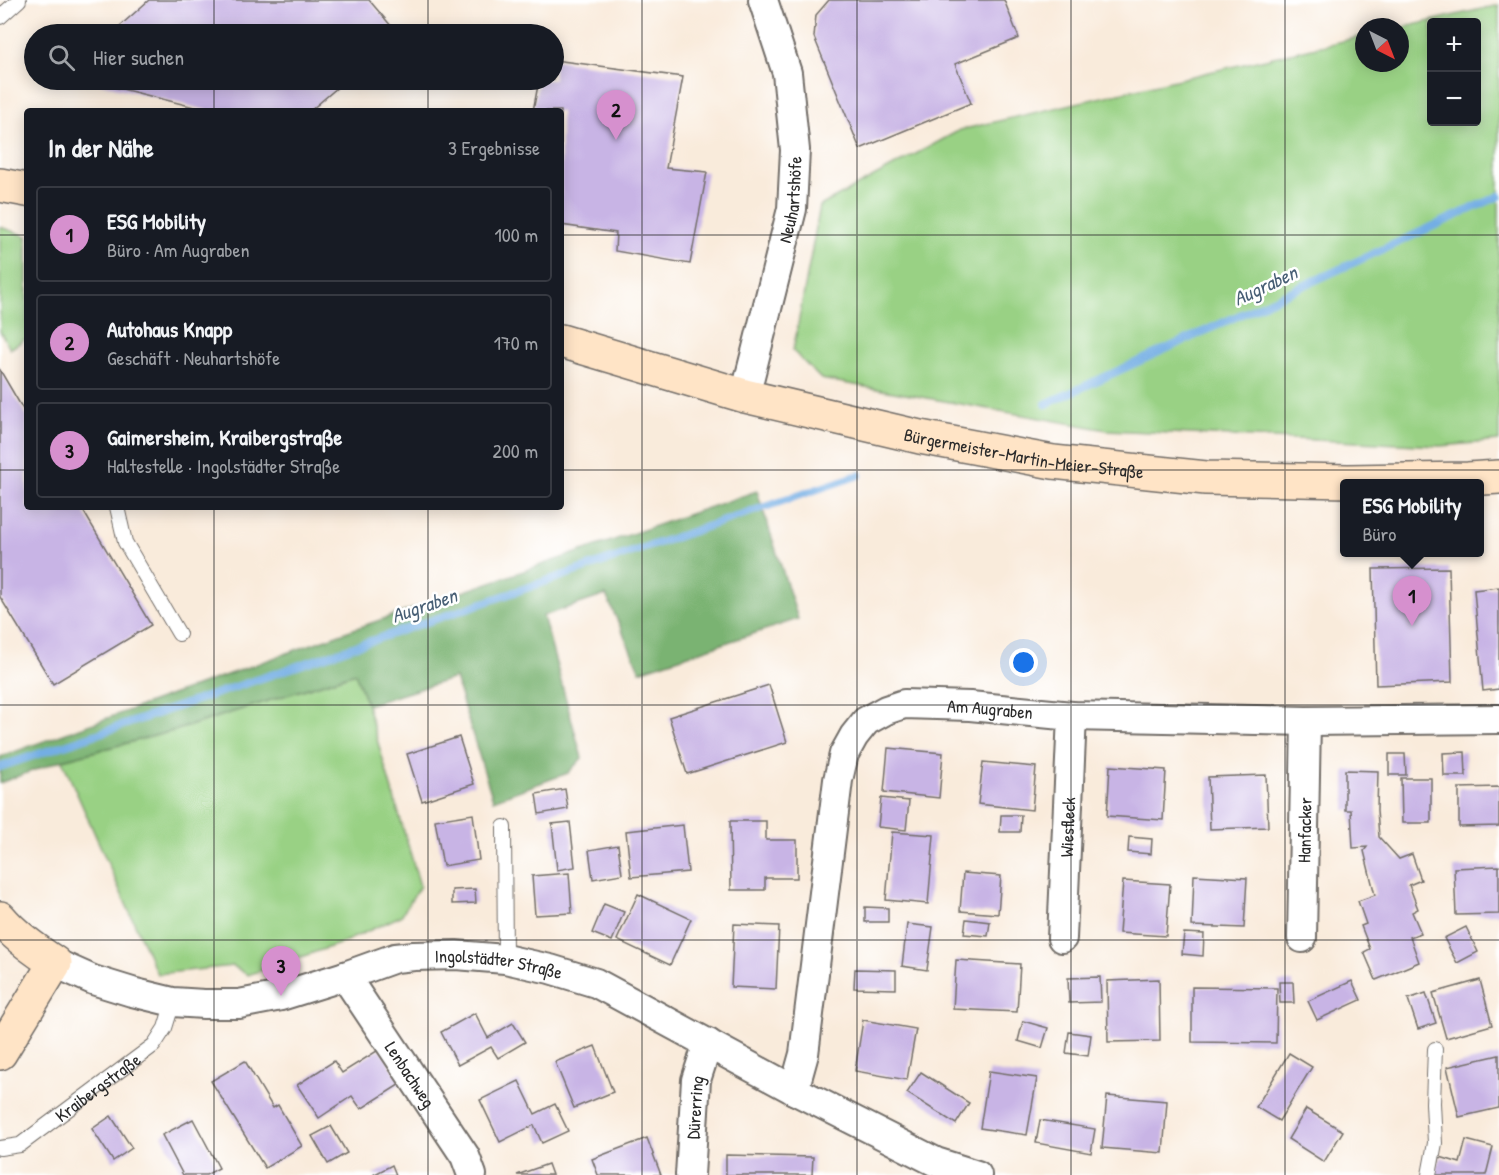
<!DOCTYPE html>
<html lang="de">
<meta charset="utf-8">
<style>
:root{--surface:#171b24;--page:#20242c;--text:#f1f3f6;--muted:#9ea1a6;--line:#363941;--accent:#d690ce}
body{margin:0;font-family:"Patrick Hand",sans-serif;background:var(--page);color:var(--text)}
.controls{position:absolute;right:18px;top:18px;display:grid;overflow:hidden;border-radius:6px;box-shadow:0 3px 15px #0003}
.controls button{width:54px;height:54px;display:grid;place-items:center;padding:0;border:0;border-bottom:2px solid var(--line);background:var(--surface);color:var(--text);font:30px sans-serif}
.compass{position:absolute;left:1355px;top:18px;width:54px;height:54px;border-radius:50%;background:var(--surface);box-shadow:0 3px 15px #0003;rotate:138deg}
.you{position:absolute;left:1024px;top:663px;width:21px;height:21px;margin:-15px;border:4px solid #fff;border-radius:50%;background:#1a73e8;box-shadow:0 0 0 9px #1a73e833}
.badge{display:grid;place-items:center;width:39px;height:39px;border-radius:50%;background:var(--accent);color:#111;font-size:20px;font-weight:700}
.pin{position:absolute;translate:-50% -50px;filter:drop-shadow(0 2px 3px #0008)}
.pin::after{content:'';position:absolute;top:32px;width:21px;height:18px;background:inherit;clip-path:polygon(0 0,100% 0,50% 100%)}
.popup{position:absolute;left:1340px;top:479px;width:144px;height:78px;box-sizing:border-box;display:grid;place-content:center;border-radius:6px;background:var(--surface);filter:drop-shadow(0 2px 4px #0005);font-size:20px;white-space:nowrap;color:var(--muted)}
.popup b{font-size:22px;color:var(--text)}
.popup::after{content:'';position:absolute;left:50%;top:100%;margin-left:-12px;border:12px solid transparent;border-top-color:var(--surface)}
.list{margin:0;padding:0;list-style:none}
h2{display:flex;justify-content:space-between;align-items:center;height:78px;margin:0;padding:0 24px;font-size:26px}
h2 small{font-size:20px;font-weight:400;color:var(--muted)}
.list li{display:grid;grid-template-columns:39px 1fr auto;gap:18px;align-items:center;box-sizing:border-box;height:96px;margin:0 12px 12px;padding:0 12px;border:2px solid var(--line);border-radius:6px}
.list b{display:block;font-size:22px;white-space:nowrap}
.list p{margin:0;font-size:20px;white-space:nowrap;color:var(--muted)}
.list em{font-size:20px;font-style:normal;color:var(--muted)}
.icon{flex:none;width:33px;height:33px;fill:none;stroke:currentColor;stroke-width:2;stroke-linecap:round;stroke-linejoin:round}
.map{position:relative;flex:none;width:1499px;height:1175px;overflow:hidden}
.search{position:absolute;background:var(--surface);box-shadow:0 3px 15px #0003;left:24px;top:24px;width:540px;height:66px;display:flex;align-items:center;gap:15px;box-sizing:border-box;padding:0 21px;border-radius:33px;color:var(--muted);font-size:22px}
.panel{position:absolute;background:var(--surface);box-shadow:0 3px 15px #0003;left:24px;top:108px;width:540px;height:402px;border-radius:6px}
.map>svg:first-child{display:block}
</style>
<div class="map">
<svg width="1499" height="1175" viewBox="0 0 1499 1175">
<rect width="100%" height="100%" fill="#fff"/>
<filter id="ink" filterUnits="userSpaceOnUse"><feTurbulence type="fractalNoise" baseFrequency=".0167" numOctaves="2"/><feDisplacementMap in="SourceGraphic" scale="12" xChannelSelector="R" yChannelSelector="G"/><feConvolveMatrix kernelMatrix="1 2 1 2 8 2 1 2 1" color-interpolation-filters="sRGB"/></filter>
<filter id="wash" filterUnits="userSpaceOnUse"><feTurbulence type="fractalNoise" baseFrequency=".008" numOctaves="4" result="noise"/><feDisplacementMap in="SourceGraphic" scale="24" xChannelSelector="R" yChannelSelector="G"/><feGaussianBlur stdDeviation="1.35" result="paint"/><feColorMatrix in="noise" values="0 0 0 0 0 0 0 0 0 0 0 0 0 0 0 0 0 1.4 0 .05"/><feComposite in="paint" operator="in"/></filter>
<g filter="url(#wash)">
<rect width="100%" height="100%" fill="#f9ebdb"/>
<g fill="#99d184" stroke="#627e58" stroke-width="1.5" fill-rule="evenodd">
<path d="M1499,5V441L1440,446L1107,430L821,379L793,351L820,206L960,130L1364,36V63H1400V28ZM1476,22V122H1432V22Z"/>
<polygon points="0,227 27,236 27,338 10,349 0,331"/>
<polygon points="356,673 367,705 420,886 401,916 342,943 248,975 233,966 157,974 62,760 177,730"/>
</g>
<polygon fill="#7ab372" stroke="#526f4e" stroke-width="1.5" points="757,491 798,619 640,671 606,595 543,616 582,758 568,773 493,800 455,678 367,705 355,673 177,730 62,760 0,783 0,757 348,631"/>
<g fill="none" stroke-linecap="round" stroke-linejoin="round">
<g stroke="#73aee4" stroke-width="8">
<polyline points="1046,404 1499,196"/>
<polyline points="0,767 859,475"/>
</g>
</g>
<g id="blocks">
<g fill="#c8b4e5">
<polygon points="149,0 369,0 398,34 111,34"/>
<polygon points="829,0 1004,0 1019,38 955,64 971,103 860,149 814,37 816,15"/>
<polygon points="554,60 683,77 666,168 707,172 690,264 615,251 616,233 561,225 561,111 533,111 539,80 554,80"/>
<polygon points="86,80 346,80 310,111 210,111"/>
<polygon points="0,370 27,416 27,507 81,507 151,625 53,684 0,597"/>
<polygon points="1449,568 1452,682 1376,685 1373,569"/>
<polygon points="1499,587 1499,689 1483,691 1474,590"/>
<polygon points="769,685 787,742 687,774 669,717"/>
<polygon points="459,737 474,784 422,801 407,754"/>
<polygon points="888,748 943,753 939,798 884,792"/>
<polygon points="1465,752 1466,776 1444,776 1443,753"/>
<polygon points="1389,754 1405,754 1406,775 1389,775"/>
<polygon points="983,762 1036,767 1032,810 978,804"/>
<polygon points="1110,766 1166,770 1163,820 1107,816"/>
<polygon points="1345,770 1378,771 1377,810 1379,837 1399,859 1412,854 1421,880 1409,885 1418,909 1412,912 1421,933 1410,937 1419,962 1376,980 1364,952 1370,949 1361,926 1366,924 1358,901 1375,895 1364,851 1367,847 1353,848 1351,810 1345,810"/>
<polygon points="1266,775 1268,827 1210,829 1208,777"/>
<polygon points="1401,778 1431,778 1431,823 1402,823"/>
<polygon points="1499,787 1499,826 1459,827 1459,788"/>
<polygon points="565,789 568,809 539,814 536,794"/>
<polygon points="881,798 909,801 906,830 878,827"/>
<polygon points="473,814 479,860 443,866 435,820"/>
<polygon points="1001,815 1021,815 1020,832 1000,832"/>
<polygon points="730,821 766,821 766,840 797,840 797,878 765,878 765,890 731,890"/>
<polygon points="570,822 575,867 557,870 552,824"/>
<polygon points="683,825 688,872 631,877 626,831"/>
<polygon points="892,832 934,835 928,904 886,900"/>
<polygon points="1129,837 1152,839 1151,854 1128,852"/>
<polygon points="618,845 622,874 593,879 589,850"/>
<polygon points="1499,866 1499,914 1456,915 1454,868"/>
<polygon points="569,873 572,913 535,915 532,876"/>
<polygon points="963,873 1001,876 998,914 960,911"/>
<polygon points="1194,875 1247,878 1244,928 1192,926"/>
<polygon points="1123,881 1170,884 1166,936 1119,933"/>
<polygon points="475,889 476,903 452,904 452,890"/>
<polygon points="638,894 691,919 670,965 617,940"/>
<polygon points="604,904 624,912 612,941 592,933"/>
<polygon points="865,907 888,908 888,922 865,922"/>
<polygon points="966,919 990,922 988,936 964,934"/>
<polygon points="734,924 779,926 776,989 731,987"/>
<polygon points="907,924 933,927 927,970 902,966"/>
<polygon points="1466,927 1478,952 1457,963 1444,938"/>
<polygon points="1184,933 1204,934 1203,956 1182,954"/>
<polygon points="956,960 1020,964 1017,1012 953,1009"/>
<polygon points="855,969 896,970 896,989 854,988"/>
<polygon points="1100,977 1101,1002 1069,1003 1068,978"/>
<polygon points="1159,979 1160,1041 1108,1042 1107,981"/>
<polygon points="1480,980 1492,1025 1446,1038 1433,993"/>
<polygon points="1352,981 1361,1000 1317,1020 1308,1001"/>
<polygon points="1279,982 1293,982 1294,1003 1280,1003"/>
<polygon points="1192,987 1277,988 1276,1043 1192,1042"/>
<polygon points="1426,993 1436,1023 1418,1029 1408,999"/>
<polygon points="475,1013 488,1038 513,1023 525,1042 498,1058 491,1047 458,1065 441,1032"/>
<polygon points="863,1020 916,1029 907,1080 855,1071"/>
<polygon points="1023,1021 1048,1028 1042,1048 1018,1041"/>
<polygon points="1069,1032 1091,1035 1088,1056 1066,1053"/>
<polygon points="595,1046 613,1092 574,1108 555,1062"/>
<polygon points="380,1049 402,1083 361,1109 352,1096 319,1118 297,1085 334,1061 342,1073"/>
<polygon points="1289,1053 1312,1067 1279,1121 1256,1107"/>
<polygon points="1499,1055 1499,1108 1459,1117 1447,1067"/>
<polygon points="245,1061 273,1108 278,1105 302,1146 265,1168 211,1081"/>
<polygon points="989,1071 1037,1078 1027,1135 980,1128"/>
<polygon points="921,1072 969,1103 956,1124 907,1093"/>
<polygon points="519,1081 535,1114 555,1104 568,1131 542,1143 534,1125 500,1142 480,1100"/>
<polygon points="1107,1096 1167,1101 1163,1153 1102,1148"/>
<polygon points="1306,1109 1343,1131 1324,1162 1288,1139"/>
<polygon points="111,1116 132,1148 113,1161 92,1129"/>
<polygon points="193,1119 219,1168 206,1175 183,1175 162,1135"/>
<polygon points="1040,1120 1095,1129 1091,1153 1036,1143"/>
<polygon points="331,1126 347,1153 328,1164 312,1136"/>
<polygon points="647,1138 661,1175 598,1175 592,1159"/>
<polygon points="1466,1140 1493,1147 1486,1175 1435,1175 1440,1157 1460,1163"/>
<polygon points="726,1155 813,1157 812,1175 726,1175"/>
<polygon points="548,1164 552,1175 517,1175"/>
<polygon points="392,1165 396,1175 373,1175"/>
</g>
</g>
</g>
<g filter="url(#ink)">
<use href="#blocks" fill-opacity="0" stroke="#736e69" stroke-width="1.5"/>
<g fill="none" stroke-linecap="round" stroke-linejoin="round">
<defs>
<g id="lane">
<polyline points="0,17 19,0"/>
<polyline points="117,507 125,542 179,634"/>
<polyline points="504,827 505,959"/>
<path id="s1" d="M0,1148L20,1145L154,1045L165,1028L173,1002"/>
<polyline points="1429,1175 1435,1143 1433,1103 1435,1049"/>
</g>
<g id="street">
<path id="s2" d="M745,396L792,209L795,150L787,73L763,0"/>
<path id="s3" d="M1062,938L1072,716"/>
<path id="s4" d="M1302,938L1306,721"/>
<path id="s5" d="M55,963L93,980L132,992L173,1002L204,1004H239L281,996L345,976L395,958L414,956L456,955L505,959L550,969L596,983L794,1090L936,1162L977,1175"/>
<path id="s6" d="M345,976L465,1156L472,1175"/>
<path id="s7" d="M794,1090L804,1054L838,780L844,754L854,736L866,721L886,710L904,704L970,706L1072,716L1306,721L1499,719"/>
<path id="s8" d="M690,1175L696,1080L708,1043"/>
</g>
<g id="secondary">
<polyline points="0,185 27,190"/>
<path id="s9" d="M561,341L745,396L920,437L1053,462L1206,478L1348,481L1468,479L1499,477"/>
<path d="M0,918C15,936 35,950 55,963L0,1053"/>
</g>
</defs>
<use href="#lane" stroke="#736e69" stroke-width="16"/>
<use href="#street" stroke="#736e69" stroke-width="32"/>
<use href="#secondary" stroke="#736e69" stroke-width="36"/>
<use href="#lane" stroke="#fff" stroke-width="14"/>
<use href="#street" stroke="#fff" stroke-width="28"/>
<use href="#secondary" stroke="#ffe4c6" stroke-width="33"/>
</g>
</g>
<path fill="none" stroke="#2b2b2b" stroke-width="1.5" stroke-opacity="0.55" d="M214,0V34M428,0V34M642,0V1175M857,0V1175M1071,0V1175M1285,0V1175M214,80V111M428,80V111M0,235H27M561,235H1499M0,470H27M561,470H1499M214,507V1175M428,507V1175M0,705H1499M0,940H1499"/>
<g text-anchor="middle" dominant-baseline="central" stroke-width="5" stroke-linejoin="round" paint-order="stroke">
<g font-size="18" fill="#2b2b2b" stroke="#fff">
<text stroke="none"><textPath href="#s2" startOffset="202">Neuhartshöfe</textPath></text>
<text stroke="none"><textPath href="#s9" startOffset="477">Bürgermeister-Martin-Meier-Straße</textPath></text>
<text stroke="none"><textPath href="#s7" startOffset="508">Am Augraben</textPath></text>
<text stroke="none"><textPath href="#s3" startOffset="111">Wiesfleck</textPath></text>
<text stroke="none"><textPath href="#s4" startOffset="108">Hanfacker</textPath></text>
<text stroke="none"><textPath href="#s5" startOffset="458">Ingolstädter Straße</textPath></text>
<text stroke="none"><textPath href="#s6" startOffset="118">Lenbachweg</textPath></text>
<text stroke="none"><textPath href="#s1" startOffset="117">Kraibergstraße</textPath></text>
<text stroke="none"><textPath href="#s8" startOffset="68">Dürerring</textPath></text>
</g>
<g font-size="20" font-style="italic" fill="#485f75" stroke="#fff">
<text transform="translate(1265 285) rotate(-25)">Augraben</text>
<text transform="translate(424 605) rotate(-19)">Augraben</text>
</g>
</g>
</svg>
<div class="controls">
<button>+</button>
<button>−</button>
</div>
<svg class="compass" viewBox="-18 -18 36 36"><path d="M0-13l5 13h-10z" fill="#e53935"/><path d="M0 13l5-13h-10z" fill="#9ea1a6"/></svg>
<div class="you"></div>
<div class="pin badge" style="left:1412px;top:626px">1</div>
<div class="popup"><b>ESG Mobility</b>Büro</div>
<div class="pin badge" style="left:616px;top:140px">2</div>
<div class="pin badge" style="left:281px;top:996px">3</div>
<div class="search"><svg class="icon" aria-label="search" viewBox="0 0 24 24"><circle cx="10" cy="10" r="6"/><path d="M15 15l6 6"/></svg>Hier suchen</div>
<section class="panel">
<h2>In der Nähe<small>3 Ergebnisse</small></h2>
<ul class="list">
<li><span class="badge">1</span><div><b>ESG Mobility</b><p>Büro · Am Augraben</p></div><em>100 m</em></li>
<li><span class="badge">2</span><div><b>Autohaus Knapp</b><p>Geschäft · Neuhartshöfe</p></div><em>170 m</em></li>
<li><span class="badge">3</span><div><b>Gaimersheim, Kraibergstraße</b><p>Haltestelle · Ingolstädter Straße</p></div><em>200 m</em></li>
</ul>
</section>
</div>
